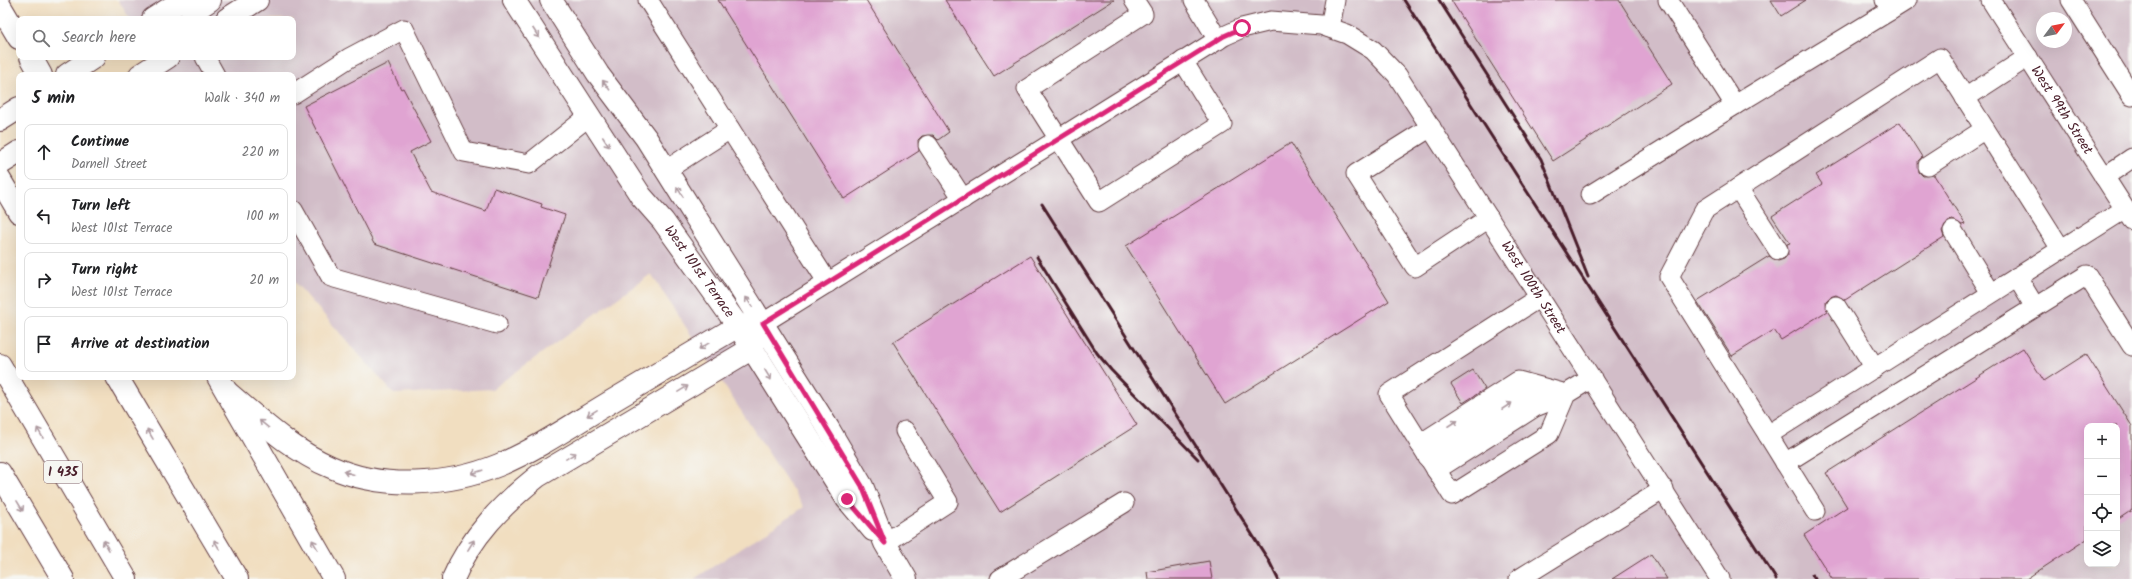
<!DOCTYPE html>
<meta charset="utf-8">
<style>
:root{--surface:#fff;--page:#f6f6f6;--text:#202124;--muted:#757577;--line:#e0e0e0}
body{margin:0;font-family:Kalam,sans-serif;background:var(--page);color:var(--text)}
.controls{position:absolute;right:12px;bottom:12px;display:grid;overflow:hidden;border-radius:8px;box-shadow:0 4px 16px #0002}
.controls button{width:36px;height:36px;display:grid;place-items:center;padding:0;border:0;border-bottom:1px solid var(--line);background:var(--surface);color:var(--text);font:20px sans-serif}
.compass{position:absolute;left:2036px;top:12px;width:36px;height:36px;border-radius:50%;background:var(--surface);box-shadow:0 4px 16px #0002;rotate:58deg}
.stop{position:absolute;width:12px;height:12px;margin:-9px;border:3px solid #db2777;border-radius:50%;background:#fff}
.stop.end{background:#db2777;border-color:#fff;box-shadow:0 1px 4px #0008}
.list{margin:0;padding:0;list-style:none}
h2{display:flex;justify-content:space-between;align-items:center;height:52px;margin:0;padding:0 16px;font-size:17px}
h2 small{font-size:13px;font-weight:400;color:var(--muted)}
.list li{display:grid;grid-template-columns:26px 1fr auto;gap:12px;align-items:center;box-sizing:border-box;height:56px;margin:0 8px 8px;padding:0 8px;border:1px solid var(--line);border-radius:8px}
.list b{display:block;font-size:15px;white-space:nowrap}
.list p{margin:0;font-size:13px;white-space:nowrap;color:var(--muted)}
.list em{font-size:13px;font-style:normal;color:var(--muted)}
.icon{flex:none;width:22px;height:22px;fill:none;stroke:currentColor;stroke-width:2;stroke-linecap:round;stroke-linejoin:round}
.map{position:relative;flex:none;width:2132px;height:579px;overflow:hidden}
.search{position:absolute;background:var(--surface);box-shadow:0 4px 16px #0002;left:16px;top:16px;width:280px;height:44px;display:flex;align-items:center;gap:10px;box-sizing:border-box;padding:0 14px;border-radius:8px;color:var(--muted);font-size:15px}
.panel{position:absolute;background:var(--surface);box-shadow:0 4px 16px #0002;left:16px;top:72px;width:280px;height:308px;border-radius:8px}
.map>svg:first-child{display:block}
</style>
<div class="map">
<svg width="2132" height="579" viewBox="0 0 2132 579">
<rect width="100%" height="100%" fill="#f6f6f2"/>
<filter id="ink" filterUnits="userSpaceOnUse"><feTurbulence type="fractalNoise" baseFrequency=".025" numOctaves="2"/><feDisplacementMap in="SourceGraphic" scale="8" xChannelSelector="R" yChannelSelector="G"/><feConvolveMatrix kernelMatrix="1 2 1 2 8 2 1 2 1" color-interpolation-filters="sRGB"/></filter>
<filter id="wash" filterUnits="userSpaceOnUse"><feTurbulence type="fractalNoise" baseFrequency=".012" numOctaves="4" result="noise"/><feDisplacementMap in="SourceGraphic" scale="16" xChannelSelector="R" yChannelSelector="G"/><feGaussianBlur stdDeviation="0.9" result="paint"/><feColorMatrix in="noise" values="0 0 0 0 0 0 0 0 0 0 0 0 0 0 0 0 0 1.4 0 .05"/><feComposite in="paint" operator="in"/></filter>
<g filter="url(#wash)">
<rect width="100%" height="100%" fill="#f1dec0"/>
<path fill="#d2bdc8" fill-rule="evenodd" d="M118,0H2132V579H694L804,507L651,274L492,389L394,394L293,280V75H165L154,57H293V19H130ZM2042,18H2066V42H2042ZM2087,426H2117V564H2087Z"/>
<g id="blocks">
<g fill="#e0a4d2">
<polygon points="718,0 866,0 949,132 938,140 933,135 922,136 918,140 919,151 844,199"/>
<polygon points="945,0 1114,0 994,76"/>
<polygon points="1451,0 1619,0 1672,84 1553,161"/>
<polygon points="1771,0 1806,0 1781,16"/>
<polygon points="388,63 401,89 403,88 431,141 410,152 431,192 486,211 494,188 542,204 541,207 565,215 538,297 374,244 304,106"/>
<polygon points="1900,122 1922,157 1918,161 1919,172 1923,176 1934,175 1965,224 1962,225 1953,220 1948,221 1942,231 1944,237 1845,300 1836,295 1830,297 1826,301 1827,311 1781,340 1774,330 1732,356 1697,301 1769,256 1778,261 1784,259 1788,255 1787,244 1790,243 1772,216 1822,184 1816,175"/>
<polygon points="1291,143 1389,301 1225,404 1126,246"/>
<polygon points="1030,256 1137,425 1000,512 893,342"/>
<polygon points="2023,348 2044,381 2086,354 2132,426 2132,510 2117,520 2117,426 2087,426 2087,539 2026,579 1832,579 1804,535 1847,507 1826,473"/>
<polygon points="1473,370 1485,389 1463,403 1451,384"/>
<polygon points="1651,554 1667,579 1612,579"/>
<polygon points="1209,561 1212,579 1148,579 1147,572"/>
</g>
</g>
</g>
<g filter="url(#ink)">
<use href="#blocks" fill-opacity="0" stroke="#633c41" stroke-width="1"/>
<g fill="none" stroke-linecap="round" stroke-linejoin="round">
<defs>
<g id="minor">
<polyline points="648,0 828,283"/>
<polyline points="1134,0 1143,14 1027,89 1099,202 1222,124 1183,61"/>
<polyline points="1194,0 1218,40"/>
<polyline points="1668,0 1735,105 1891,10"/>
<polyline points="1885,0 1891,10 1907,0"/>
<path id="s1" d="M1991,0L2132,220"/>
<polyline points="2071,0 2132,96"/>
<polyline points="1330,28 1335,0"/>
<polyline points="205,57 215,75"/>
<polyline points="293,94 349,58 404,29 464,152 529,164 589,116"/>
<polyline points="1965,98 2028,57"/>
<polyline points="1431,127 1356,174 1415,267 1489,218"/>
<polyline points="928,145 963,199"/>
<polyline points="1928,166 1985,129"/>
<polyline points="666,170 730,129"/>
<polyline points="2104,177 2132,158"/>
<polyline points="1738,188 1778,250"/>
<polyline points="1590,195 1735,105"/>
<polyline points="293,210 331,277 497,324"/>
<polyline points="1953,231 1991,293"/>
<polyline points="2061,249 1940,58 1704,210 1669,277 1768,435 2125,209"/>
<polyline points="2017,277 2035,307"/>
<polyline points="1540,297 1389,394 1452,495 1549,434 1566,394 1592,378"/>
<polyline points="1836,306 1875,368"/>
<path id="s2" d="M763,323L1224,36L1242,28L1271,21L1321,25L1347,34L1373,50L1397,75L1720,579"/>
<polyline points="1768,435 1815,511"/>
<polyline points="1420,444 1518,381 1566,394"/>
<polyline points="1428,458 1525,394 1547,394"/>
<polyline points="1785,463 2087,275 2132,346"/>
<polyline points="1436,470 1535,407 1558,398"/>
<polyline points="885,543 948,502 905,431"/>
<polyline points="1000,579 1124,503"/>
<polyline points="1519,579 1664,489"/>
</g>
<g id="major">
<path id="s3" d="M514,0L641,196L663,221L738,326L847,499L873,530"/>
<polyline points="551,0 598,74 646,138 828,428 862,486 885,543 906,579"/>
<polyline points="153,19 183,0"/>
<polyline points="191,19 195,10 210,0"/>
<polyline points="227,19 257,0"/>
<polyline points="67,75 94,57"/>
<polyline points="140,75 168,57"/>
<polyline points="0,120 19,108"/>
<polyline points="0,164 19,152"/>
</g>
<g id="highway">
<polyline points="0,6 19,38"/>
<polyline points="31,57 41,75"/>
<polyline points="0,180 19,212"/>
<polyline points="0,365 126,579"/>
<polyline points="117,377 237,579"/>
<polyline points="218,377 334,579"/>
<path d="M228,393C260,420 291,450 331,467C382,490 448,486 499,465C537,449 572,425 607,404C651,378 694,352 738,326L763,323"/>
<polyline points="0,473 63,579"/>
<path d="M453,579C471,536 503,504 538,476L751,349L763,323"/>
</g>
</defs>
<use href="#minor" stroke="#633c41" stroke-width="21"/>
<use href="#major" stroke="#633c41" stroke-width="24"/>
<use href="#highway" stroke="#633c41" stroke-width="24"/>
<use href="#minor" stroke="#fff" stroke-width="19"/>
<use href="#major" stroke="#fff" stroke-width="22"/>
<use href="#highway" stroke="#fff" stroke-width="22"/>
<g stroke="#4a1f2b" stroke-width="3">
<polyline points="1404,0 1776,579"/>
<polyline points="1439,0 1541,159 1588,277"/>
<polyline points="1042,204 1269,561 1278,579"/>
<polyline points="1037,257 1097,353 1111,370 1198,459"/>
<polyline points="1812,575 1815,579"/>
</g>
</g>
<defs><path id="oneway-shaft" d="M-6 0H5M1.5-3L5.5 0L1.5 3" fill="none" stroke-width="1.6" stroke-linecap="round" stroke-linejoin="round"/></defs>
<g stroke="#ae9aa0">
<use href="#oneway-shaft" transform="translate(536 33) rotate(57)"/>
<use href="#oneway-shaft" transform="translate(606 85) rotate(-127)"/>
<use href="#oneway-shaft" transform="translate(606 142) rotate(57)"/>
<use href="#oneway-shaft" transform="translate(680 192) rotate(-122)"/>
<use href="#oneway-shaft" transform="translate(749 302) rotate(-123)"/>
<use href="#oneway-shaft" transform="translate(704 346) rotate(149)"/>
<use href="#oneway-shaft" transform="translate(768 375) rotate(58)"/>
<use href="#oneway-shaft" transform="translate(683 389) rotate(-31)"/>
<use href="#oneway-shaft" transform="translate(1507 406) rotate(-33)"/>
<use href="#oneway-shaft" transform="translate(592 413) rotate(149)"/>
<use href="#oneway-shaft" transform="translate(1453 423) rotate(-33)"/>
<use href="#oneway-shaft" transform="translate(264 424) rotate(-141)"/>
<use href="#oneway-shaft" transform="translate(40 433) rotate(-120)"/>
<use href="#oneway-shaft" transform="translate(150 434) rotate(-121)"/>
<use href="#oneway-shaft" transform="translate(571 456) rotate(-31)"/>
<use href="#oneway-shaft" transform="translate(477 472) rotate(162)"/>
<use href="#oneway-shaft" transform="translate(349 473) rotate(-164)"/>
<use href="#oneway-shaft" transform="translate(20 506) rotate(59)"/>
<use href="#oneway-shaft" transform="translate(106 545) rotate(-120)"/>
<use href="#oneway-shaft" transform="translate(217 545) rotate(-121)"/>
<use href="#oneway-shaft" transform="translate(315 545) rotate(-120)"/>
<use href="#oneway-shaft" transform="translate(471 545) rotate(-58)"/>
</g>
</g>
<g fill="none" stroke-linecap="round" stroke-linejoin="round" filter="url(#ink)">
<polyline stroke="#db2777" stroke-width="5" points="847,499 885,543 862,486 763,323 1224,36 1242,28"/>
</g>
<g text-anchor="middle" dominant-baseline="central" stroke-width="4" stroke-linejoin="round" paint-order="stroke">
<rect fill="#f6f6f2" stroke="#7e6067" stroke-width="1" x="44" y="461" width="38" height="22" rx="3"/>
<g font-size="13" font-weight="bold" fill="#4a1f2b">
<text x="63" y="472">I 435</text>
</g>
<g font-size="14" fill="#4a1f2b" stroke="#f6f6f2">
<text stroke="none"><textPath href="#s1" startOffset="131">West 99th Street</textPath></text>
<text stroke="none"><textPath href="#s3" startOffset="329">West 101st Terrace</textPath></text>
<text stroke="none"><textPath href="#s2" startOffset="988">West 100th Street</textPath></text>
</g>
</g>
</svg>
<div class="controls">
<button>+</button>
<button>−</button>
<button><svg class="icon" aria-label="locate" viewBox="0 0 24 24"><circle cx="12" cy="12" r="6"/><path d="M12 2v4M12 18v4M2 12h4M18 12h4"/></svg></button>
<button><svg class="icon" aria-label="layers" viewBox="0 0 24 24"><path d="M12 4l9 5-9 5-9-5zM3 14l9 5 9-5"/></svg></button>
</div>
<svg class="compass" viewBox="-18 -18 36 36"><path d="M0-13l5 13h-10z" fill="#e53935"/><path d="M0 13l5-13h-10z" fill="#757577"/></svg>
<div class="stop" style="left:1242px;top:28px"></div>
<div class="stop end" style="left:847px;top:499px"></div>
<div class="search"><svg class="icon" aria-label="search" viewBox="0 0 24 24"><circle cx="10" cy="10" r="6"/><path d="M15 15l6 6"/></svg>Search here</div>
<section class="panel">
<h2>5 min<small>Walk · 340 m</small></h2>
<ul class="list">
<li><svg class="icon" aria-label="ahead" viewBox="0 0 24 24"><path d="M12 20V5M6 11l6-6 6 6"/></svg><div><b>Continue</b><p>Darnell Street</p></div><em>220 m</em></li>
<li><svg class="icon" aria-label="left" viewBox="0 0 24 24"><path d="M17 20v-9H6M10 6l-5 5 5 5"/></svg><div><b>Turn left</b><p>West 101st Terrace</p></div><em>100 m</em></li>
<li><svg class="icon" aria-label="right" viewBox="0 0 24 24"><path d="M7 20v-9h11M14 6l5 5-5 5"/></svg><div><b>Turn right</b><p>West 101st Terrace</p></div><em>20 m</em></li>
<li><svg class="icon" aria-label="arrive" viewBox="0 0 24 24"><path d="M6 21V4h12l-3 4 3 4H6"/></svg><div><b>Arrive at destination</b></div></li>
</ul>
</section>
</div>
